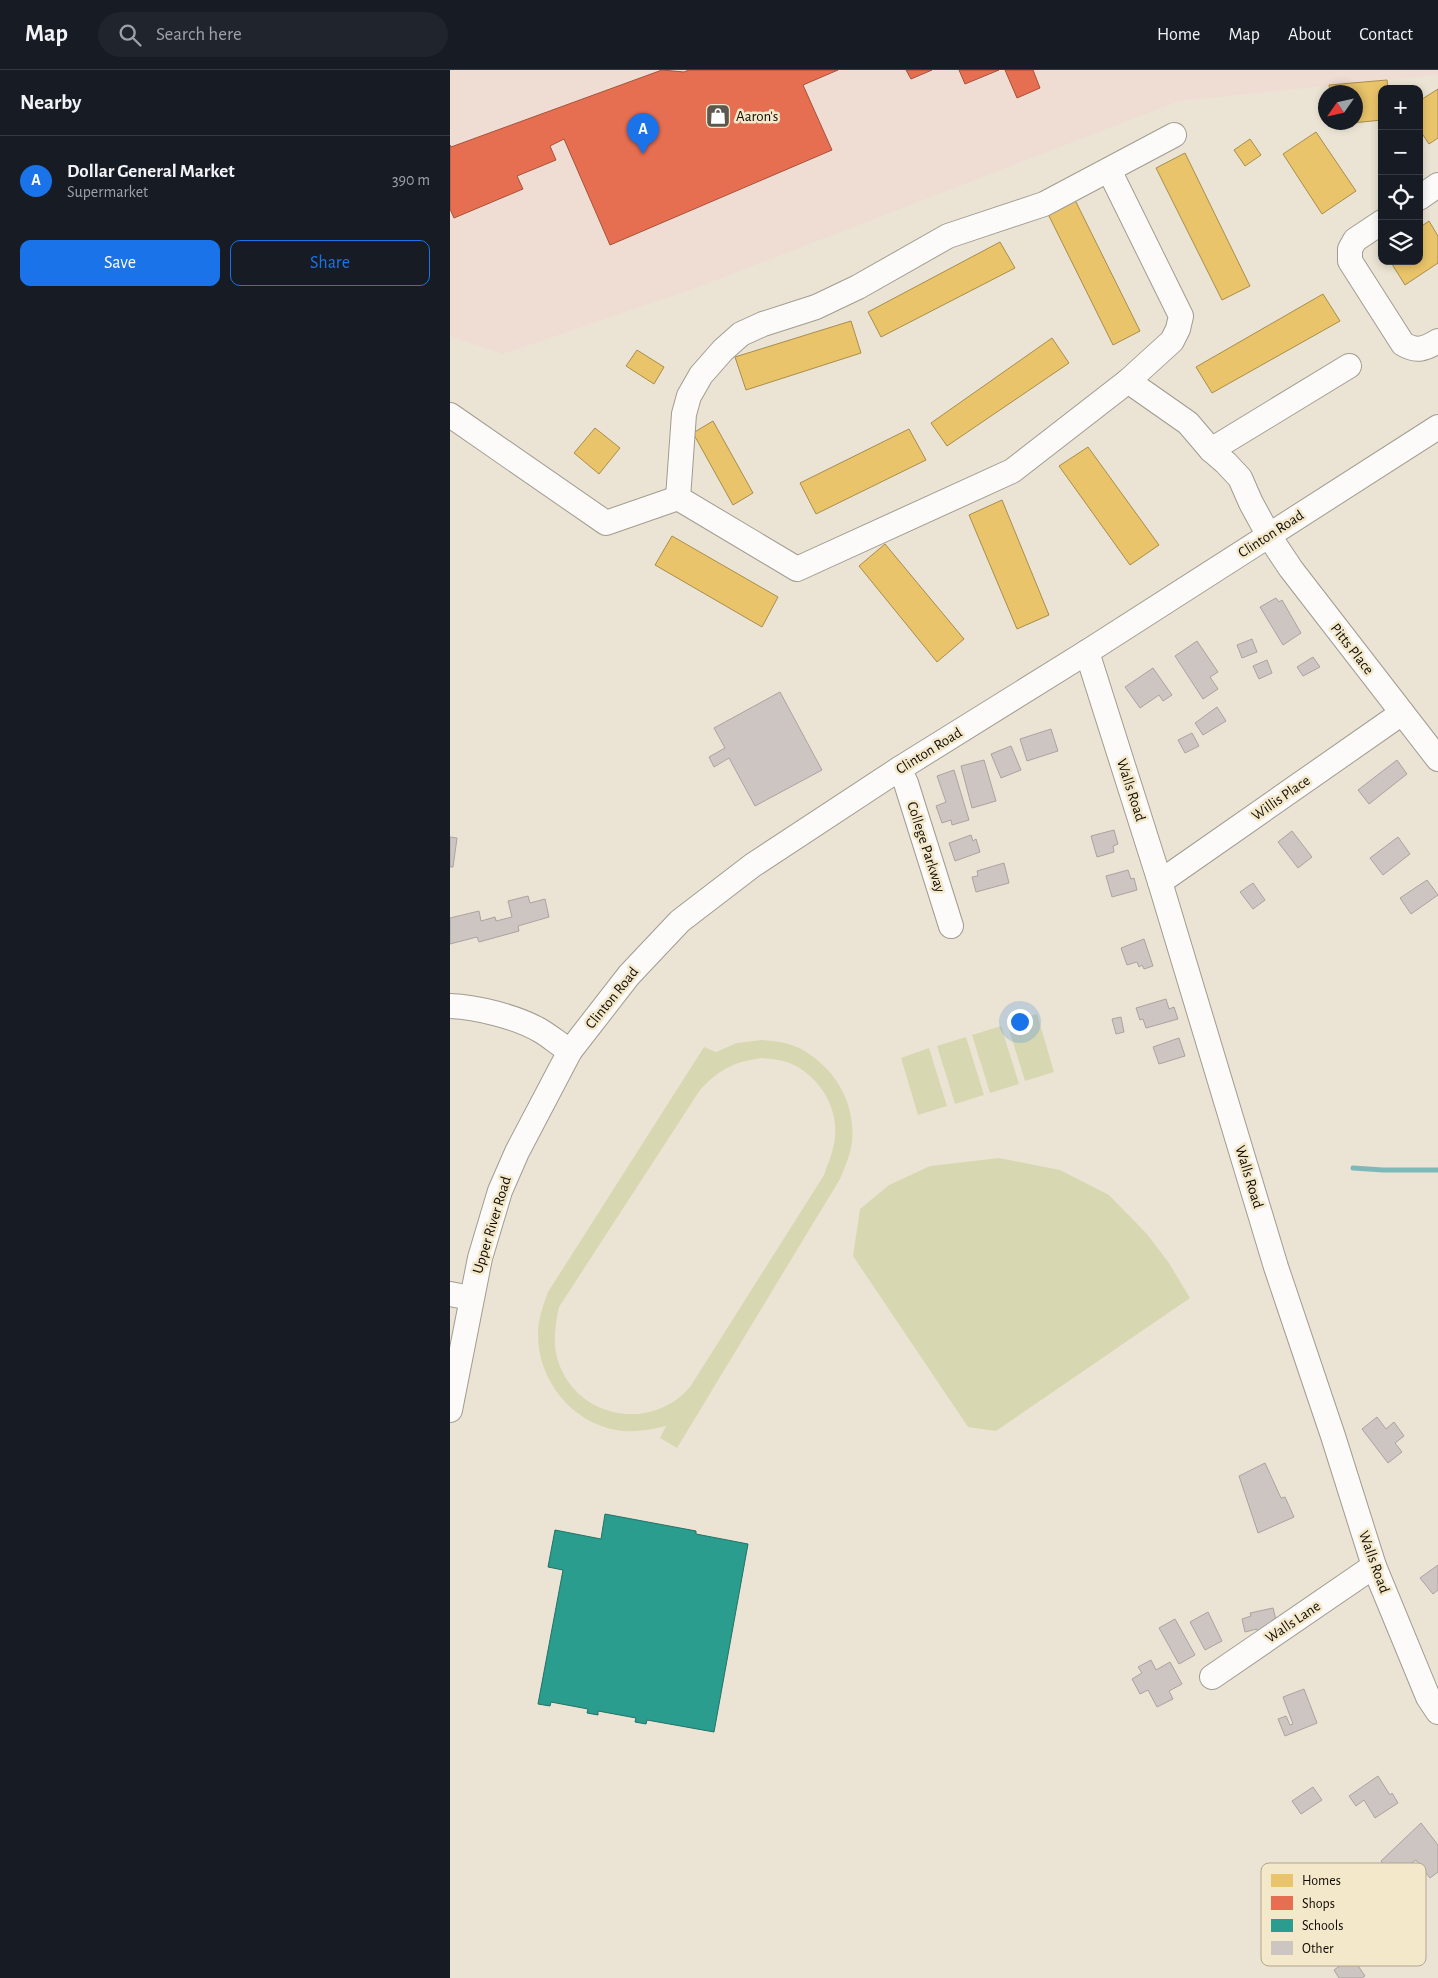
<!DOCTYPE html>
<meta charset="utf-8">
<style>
:root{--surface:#171b24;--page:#20242c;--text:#f1f3f6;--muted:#9ea1a6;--line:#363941;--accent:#1a73e8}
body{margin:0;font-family:"Alegreya Sans",sans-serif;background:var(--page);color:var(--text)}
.controls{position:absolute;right:15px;top:15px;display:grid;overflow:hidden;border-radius:10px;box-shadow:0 2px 8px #0003}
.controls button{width:45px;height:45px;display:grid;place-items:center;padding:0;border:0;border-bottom:1px solid var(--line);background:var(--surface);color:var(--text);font:25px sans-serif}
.compass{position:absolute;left:868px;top:15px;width:45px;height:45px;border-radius:50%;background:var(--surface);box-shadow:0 2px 8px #0003;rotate:236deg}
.you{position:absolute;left:569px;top:951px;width:18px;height:18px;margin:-12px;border:4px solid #fff;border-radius:50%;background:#1a73e8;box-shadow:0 0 0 8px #1a73e833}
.badge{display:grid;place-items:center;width:32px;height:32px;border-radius:50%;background:var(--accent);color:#fff;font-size:16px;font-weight:700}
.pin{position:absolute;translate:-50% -41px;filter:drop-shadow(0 1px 2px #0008)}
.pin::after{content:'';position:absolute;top:26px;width:18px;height:15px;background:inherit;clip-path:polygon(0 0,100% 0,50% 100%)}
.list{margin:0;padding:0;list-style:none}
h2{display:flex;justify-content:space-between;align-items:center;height:65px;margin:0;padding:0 20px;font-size:21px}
h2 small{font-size:16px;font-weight:400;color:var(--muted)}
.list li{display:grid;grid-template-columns:32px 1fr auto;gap:15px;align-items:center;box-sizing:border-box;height:90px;padding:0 20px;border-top:1px solid var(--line)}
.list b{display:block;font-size:19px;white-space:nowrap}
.list p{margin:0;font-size:16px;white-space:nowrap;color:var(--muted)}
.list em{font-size:16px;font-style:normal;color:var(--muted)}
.actions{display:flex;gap:10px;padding:15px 20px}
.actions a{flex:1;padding:11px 0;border:1px solid var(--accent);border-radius:10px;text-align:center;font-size:18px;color:var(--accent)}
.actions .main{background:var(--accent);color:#fff}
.icon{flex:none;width:28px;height:28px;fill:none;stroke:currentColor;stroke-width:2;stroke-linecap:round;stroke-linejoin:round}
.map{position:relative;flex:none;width:988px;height:1908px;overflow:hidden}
header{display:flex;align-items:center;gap:30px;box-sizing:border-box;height:70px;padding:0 25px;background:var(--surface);border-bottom:1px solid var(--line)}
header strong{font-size:24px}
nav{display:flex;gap:28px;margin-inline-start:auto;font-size:18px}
.search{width:350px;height:45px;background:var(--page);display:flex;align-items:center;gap:12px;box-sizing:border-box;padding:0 18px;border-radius:28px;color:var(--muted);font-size:19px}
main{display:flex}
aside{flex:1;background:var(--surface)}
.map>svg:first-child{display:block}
</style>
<header>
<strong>Map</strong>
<div class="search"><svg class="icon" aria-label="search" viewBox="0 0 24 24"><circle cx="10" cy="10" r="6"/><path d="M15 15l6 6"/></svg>Search here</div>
<nav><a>Home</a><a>Map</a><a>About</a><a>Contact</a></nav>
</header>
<main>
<aside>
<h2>Nearby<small></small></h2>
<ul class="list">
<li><span class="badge">A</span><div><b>Dollar General Market</b><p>Supermarket</p></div><em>390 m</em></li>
</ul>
<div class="actions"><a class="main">Save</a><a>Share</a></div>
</aside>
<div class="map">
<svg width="988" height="1908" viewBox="0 0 988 1908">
<rect width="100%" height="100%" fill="#ebe4d4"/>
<polygon fill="#efddd3" points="0,0 988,0 988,5 729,31 251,216 53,284 0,266"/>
<g fill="#d7d8b2" fill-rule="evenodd">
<polygon points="587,944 604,1002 575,1011 557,953"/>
<polygon points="551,956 569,1014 540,1023 522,965"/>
<polygon points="516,967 534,1025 505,1034 487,976"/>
<path d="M312,970C326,971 341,973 353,980C386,999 406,1034 402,1073C400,1085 395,1097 390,1109L227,1378L210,1368L216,1356C199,1360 183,1363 166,1360C121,1352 87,1309 88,1263C88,1249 93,1236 98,1222L254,977L266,982L287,973ZM312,988C323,989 335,990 346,996C371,1010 388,1038 385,1067C384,1080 378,1093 374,1105L240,1317C202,1361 130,1350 109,1294C102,1275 105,1256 109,1237L250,1020C270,999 283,992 312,988Z"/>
<polygon points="479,978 497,1036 468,1045 451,988"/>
<polygon points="549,1088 610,1100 659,1125 697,1164 719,1193 740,1228 546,1361 518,1357 403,1186 410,1139 439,1115 480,1096"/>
</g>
<g fill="#e9c46a" stroke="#a88d4b">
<polygon points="937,10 938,19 932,19 932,50 882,55 882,52 906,52 906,22 880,22 879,15"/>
<polygon points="988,19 988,68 979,74 969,59 969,31"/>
<polygon points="866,62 906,121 872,144 833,84"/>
<polygon points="800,69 811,85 795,96 784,80"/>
<polygon points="735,83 800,216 772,230 706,98"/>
<polygon points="625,130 690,261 663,275 598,144"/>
<polygon points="979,151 988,166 988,193 955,215 940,191 969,191 969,158"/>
<polygon points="550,172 565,198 431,267 418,242"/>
<polygon points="873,224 890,251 762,323 746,297"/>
<polygon points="401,251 411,283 296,320 285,287"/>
<polygon points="602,268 619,293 497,376 481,353"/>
<polygon points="187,280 214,297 204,314 176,296"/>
<polygon points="263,351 303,423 283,435 243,363"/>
<polygon points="145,358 170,378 149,404 124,383"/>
<polygon points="459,359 476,390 366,444 350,413"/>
<polygon points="638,377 709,475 680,495 609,396"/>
<polygon points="552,430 599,545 567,559 519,445"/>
<polygon points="222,466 328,527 312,557 205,495"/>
<polygon points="435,474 514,569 487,592 409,496"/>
</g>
<g fill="#e76f51" stroke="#a6513a">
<polygon points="212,0 234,2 239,0 388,0 353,15 382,80 160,175 114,69 100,76 106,90 67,106 73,119 4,148 0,139 0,75 1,77"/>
<polygon points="456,0 482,0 461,9"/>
<polygon points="509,0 549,0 515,14"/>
<polygon points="555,0 583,0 590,18 567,28"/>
</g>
<polygon fill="#2a9d8f" stroke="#227265" points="155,1444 246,1461 246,1464 298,1474 264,1662 197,1650 196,1654 185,1652 186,1648 148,1641 148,1645 137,1643 138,1639 101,1632 100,1636 88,1634 113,1500 98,1497 105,1460 151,1469"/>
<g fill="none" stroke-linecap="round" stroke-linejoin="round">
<polyline stroke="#7eb9b9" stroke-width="5" points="903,1098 933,1100 988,1100"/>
</g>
<g fill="#ccc5c2" stroke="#aaa3a0">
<polygon points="826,528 829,532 832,530 851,563 833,575 810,537"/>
<polygon points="802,569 807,582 792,588 787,575"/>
<polygon points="747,571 768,602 760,607 768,619 753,629 725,586"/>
<polygon points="863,587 870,597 853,606 847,597"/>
<polygon points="817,590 822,603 809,609 803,596"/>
<polygon points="703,598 722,625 713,631 709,625 690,638 675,617"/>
<polygon points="330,622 372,700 305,736 279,688 264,697 259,687 275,678 264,658"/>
<polygon points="767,637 776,651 753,665 745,653"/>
<polygon points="601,659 608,681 577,691 570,669"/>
<polygon points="742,663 749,676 735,683 728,670"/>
<polygon points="561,676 571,700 551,708 541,684"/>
<polygon points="534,690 546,731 522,738 511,696"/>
<polygon points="947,690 957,704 919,734 908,720"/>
<polygon points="504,700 519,750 502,755 501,750 492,753 486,736 496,732 487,706"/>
<polygon points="664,760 668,774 663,776 664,782 647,787 641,766"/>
<polygon points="842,761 862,787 848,798 828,772"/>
<polygon points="521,765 523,771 526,769 530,782 505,791 499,773"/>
<polygon points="0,767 7,768 3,797 0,797"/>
<polygon points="948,767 960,784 933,805 920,788"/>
<polygon points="554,793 559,813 526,822 522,807 528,806 527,801"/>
<polygon points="678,800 681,809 684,808 687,820 662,827 656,806"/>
<polygon points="977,810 988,825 961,844 950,828"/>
<polygon points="803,813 815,830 803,839 790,822"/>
<polygon points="78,826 80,833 95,829 99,847 68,856 69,861 29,872 27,867 0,874 0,848 29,841 31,851 45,847 46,851 62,847 58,831"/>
<polygon points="694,869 703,896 694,899 692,895 689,897 687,892 677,895 671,878"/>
<polygon points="716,929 719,939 724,937 728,949 696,958 693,949 690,950 686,938"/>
<polygon points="671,947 674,962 666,964 662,949"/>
<polygon points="729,968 735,986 709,994 703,977"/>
<polygon points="927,1347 936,1359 944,1352 954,1366 945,1373 952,1382 938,1393 912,1359"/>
<polygon points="815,1393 831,1428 835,1427 844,1447 808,1463 789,1406"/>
<polygon points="988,1495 988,1520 983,1524 970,1508"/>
<polygon points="823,1538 828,1558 808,1563 807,1559 795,1562 792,1549 801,1546 800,1543"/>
<polygon points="758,1542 772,1571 755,1580 740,1552"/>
<polygon points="725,1549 745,1585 729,1594 709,1558"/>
<polygon points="701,1590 706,1600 720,1592 732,1614 719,1621 723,1629 707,1637 698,1620 690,1624 682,1609 692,1603 688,1597"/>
<polygon points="854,1619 867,1653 835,1666 828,1649 836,1646 840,1655 843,1654 833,1627"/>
<polygon points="928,1706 940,1725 942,1723 948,1733 925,1748 914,1730 906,1736 899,1726"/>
<polygon points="863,1717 872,1730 851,1744 842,1731"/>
<polygon points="971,1753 988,1775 988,1802 980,1808 966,1790 943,1807 931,1791"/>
<polygon points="902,1887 915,1906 912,1908 889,1908 884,1900"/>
</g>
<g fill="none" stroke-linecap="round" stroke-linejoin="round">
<defs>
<g id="minor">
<polyline points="969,128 988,115"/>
<path d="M932,152L905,170L900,179V191L953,274C967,282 975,279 988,271"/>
<polyline points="678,311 738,353 761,380 776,393 790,408 801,433 819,466 841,499 988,689"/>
<polyline points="0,345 156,453 228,428 347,499 562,401 678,311 722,271 728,259 731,246 659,100"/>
<polyline points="761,380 899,296"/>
<polyline points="228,428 234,344 239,326 251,305 273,280 291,264 313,254 366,237 408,217 498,166 594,134 724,65"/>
<polyline points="637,582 710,812 826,1197 883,1366 924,1496 978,1627 988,1642"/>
<polyline points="449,699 456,713 501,856"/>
<polyline points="710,812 952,643"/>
<path d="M0,936C27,937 67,947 91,961C101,967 110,975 120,981"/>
<polyline points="0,1224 21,1228"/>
<polyline points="0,1340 30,1188 50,1121 67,1082 120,981 179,905 230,851 303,795 449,699 637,582 988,357"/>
<polyline points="762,1607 924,1496"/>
</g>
</defs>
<use href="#minor" stroke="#a19c90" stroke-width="26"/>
<use href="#minor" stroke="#fcfbf9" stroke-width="24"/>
</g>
<defs>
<symbol id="shop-square" viewBox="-11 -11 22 22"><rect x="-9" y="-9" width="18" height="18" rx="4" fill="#5d584d" stroke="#f4e8cb"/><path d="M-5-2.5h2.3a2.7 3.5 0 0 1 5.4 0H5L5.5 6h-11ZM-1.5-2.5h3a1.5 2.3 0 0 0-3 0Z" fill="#fff"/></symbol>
</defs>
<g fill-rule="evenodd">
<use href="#shop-square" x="254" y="32" width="28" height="28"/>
</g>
<g text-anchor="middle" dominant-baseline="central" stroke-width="5" stroke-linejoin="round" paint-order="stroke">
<g font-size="15" fill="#100c04" stroke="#f4e8cb" text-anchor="start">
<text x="286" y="46">Aaron's</text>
</g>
<g font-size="15" fill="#100c04" stroke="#f4e8cb">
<text transform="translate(821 464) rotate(-33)">Clinton Road</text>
<text transform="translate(902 579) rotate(52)">Pitts Place</text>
<text transform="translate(479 681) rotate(-32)">Clinton Road</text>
<text transform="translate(681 720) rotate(72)">Walls Road</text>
<text transform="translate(831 728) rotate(-35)">Willis Place</text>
<text transform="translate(476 777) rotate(72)">College Parkway</text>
<text transform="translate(162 928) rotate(-51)">Clinton Road</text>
<text transform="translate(799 1107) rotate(73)">Walls Road</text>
<text transform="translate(42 1155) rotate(-73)">Upper River Road</text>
<text transform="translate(924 1492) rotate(70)">Walls Road</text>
<text transform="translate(843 1552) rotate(-34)">Walls Lane</text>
</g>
</g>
<rect x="811" y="1793" width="165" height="103" rx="8" fill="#f4e8cb" stroke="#b0a68f" stroke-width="1"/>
<rect x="821" y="1804" width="22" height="13" fill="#e9c46a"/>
<rect x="821" y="1826" width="22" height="14" fill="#e76f51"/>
<rect x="821" y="1849" width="22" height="13" fill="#2a9d8f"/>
<rect x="821" y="1871" width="22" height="14" fill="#ccc5c2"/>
<g font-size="14" fill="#100c04">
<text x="852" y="1815">Homes</text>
<text x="852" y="1838">Shops</text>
<text x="852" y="1860">Schools</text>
<text x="852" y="1883">Other</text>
</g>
</svg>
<div class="controls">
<button>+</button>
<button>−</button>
<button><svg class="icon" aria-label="locate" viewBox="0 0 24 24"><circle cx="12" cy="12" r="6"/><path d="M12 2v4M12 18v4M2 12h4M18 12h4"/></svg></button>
<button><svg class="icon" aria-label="layers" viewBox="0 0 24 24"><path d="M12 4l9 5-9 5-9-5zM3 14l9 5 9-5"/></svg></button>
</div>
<svg class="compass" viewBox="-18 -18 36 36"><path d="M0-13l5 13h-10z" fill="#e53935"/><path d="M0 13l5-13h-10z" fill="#9ea1a6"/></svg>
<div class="you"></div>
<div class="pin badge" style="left:193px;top:84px">A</div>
</div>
</main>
